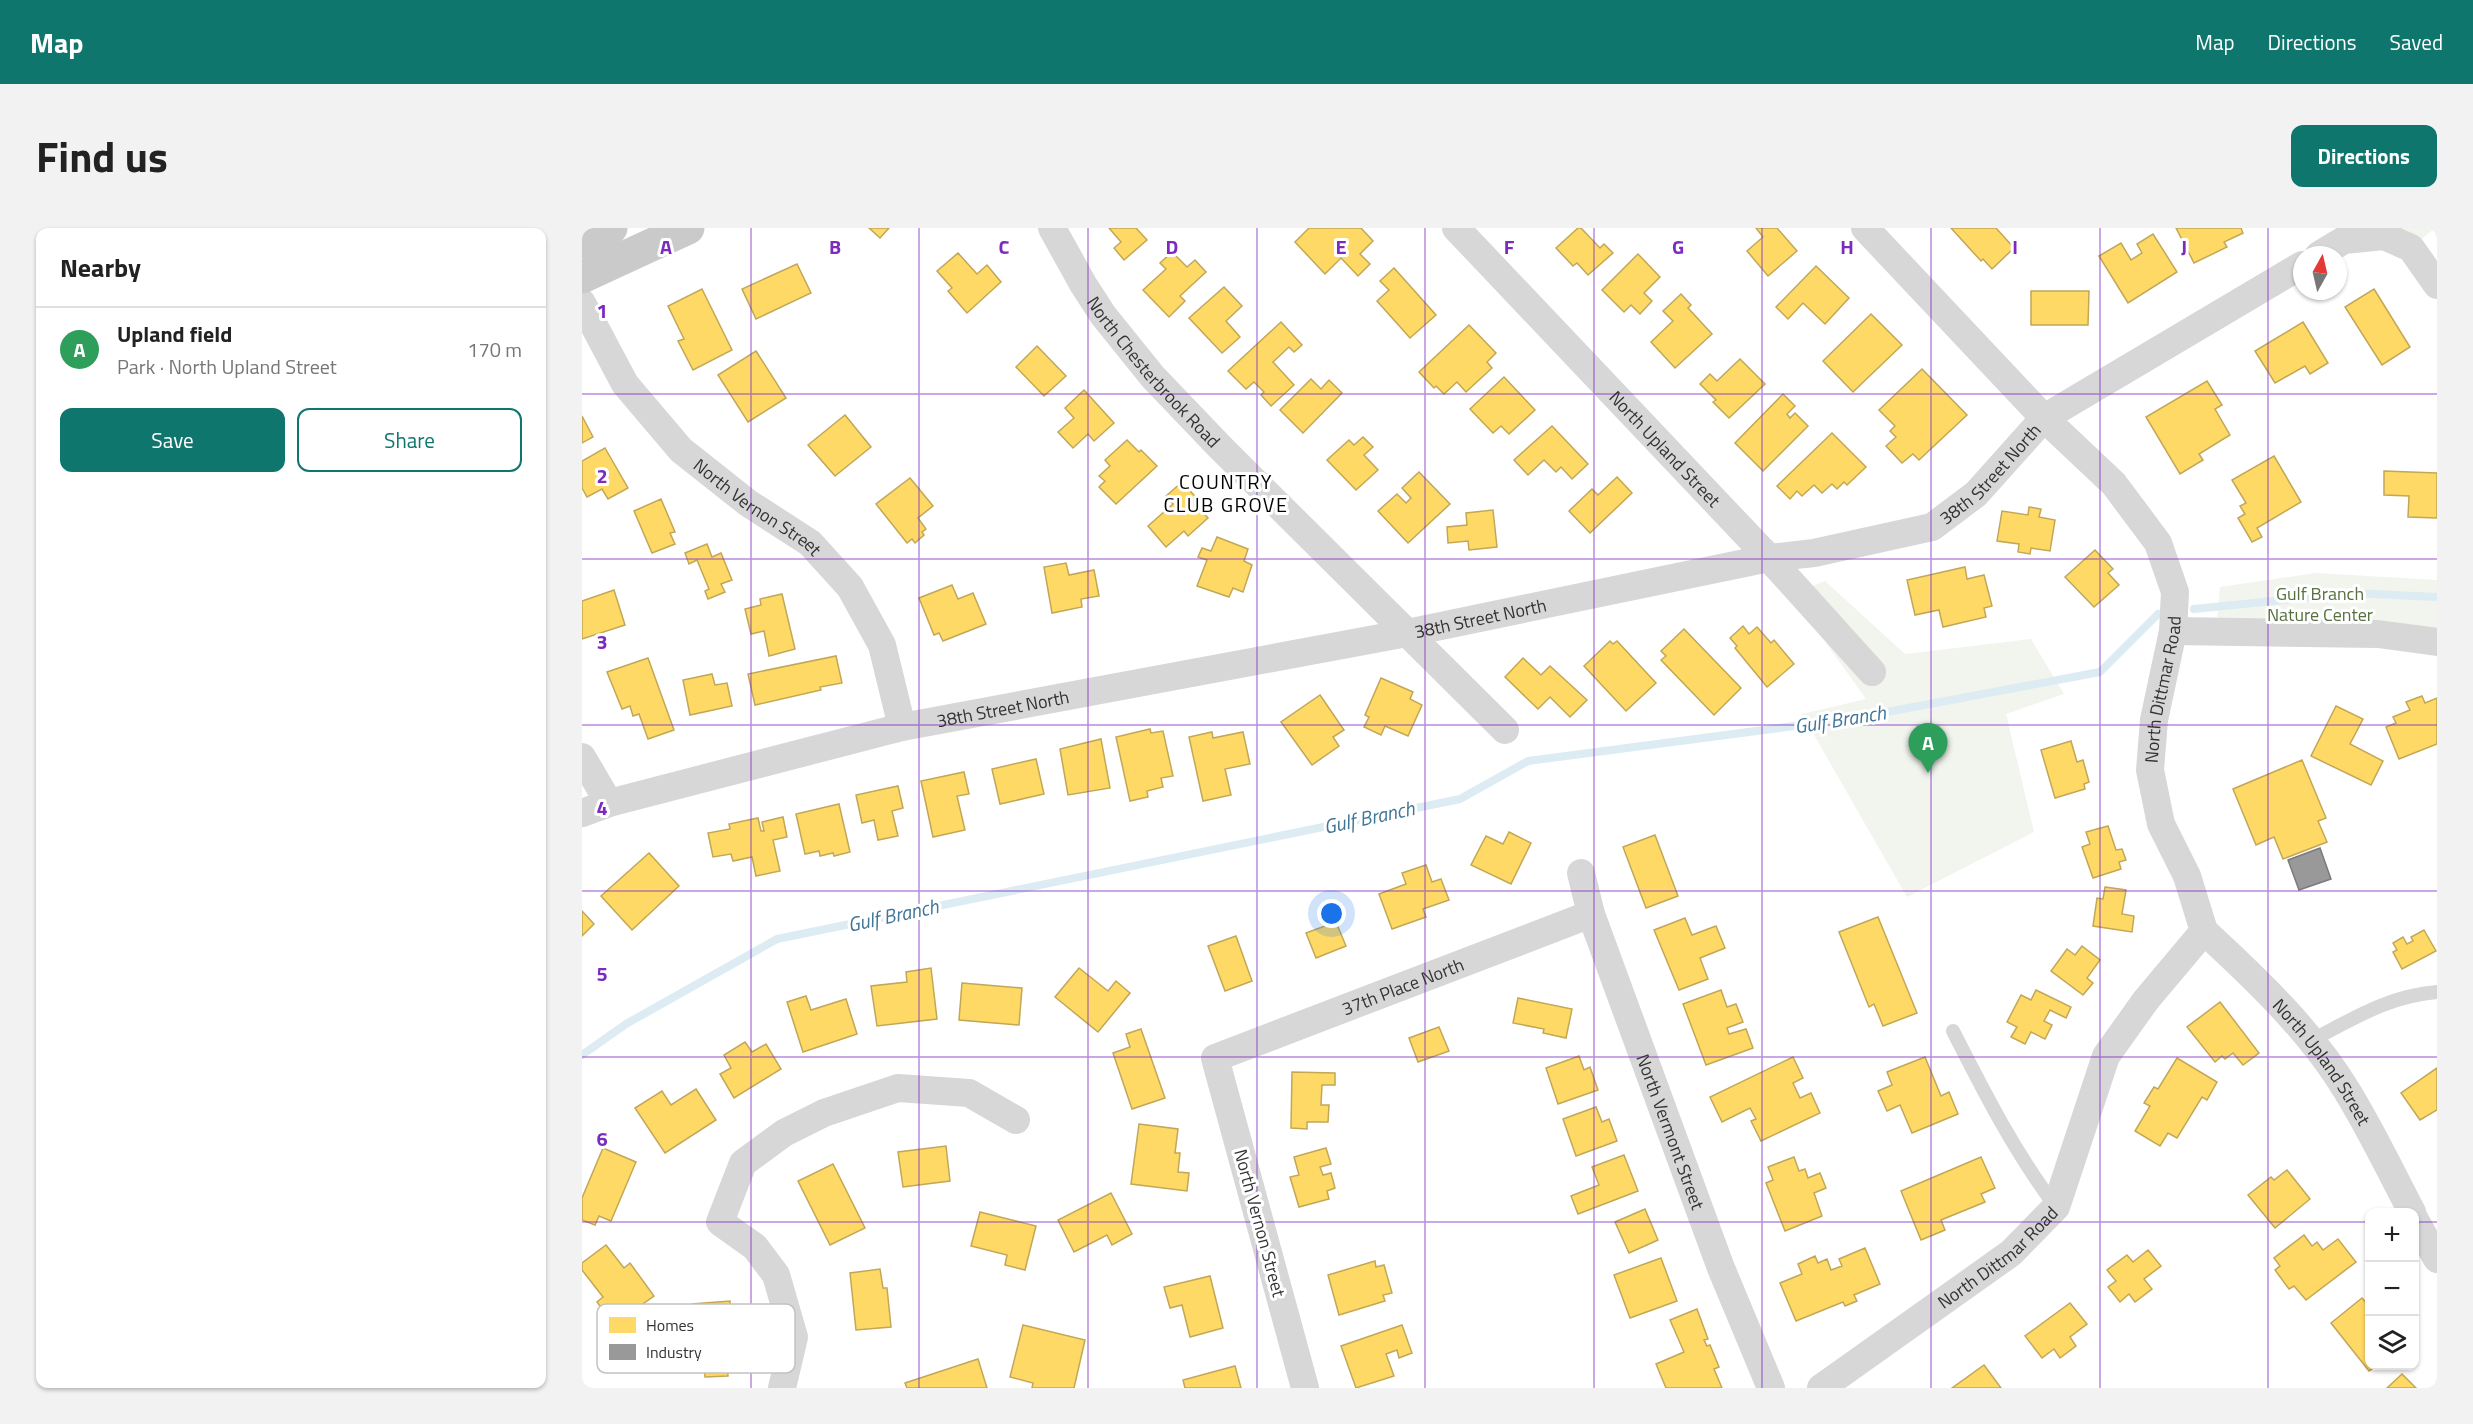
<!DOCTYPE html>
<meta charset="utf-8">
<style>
:root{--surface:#fff;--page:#f2f2f2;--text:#222;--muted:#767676;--line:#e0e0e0;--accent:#0f766e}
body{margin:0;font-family:"Titillium Web",sans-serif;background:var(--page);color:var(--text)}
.controls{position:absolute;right:18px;bottom:18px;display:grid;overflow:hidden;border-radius:12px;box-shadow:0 2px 4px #0004}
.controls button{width:54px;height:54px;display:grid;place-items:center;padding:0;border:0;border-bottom:2px solid var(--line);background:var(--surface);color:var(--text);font:30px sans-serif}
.compass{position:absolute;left:1711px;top:18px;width:54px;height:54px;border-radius:50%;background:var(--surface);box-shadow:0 2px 4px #0004;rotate:8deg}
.you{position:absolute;left:750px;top:686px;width:21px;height:21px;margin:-15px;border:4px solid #fff;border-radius:50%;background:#1a73e8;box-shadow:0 0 0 9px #1a73e833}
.badge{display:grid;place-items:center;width:39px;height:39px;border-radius:50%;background:var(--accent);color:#fff;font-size:20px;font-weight:700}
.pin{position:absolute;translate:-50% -50px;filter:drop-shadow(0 2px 3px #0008)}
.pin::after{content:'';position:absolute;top:32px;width:21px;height:18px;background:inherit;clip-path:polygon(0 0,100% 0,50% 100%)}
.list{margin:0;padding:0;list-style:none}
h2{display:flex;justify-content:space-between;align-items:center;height:78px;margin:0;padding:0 24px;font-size:26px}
h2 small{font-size:20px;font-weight:400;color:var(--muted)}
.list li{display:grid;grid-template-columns:39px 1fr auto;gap:18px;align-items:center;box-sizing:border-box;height:84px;padding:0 24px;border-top:2px solid var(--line)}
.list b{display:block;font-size:22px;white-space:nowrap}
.list p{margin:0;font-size:20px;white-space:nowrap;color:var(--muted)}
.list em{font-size:20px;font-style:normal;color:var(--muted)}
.actions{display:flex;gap:12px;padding:18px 24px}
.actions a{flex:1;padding:14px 0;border:2px solid var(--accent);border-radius:12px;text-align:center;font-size:21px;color:var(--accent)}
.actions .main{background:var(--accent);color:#fff}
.icon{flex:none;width:33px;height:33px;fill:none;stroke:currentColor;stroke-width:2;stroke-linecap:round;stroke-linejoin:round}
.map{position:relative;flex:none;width:1855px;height:1160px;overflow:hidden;border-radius:12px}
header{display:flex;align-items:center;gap:36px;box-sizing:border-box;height:84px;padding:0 30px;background:var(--accent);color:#fff}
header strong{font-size:28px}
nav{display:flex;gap:33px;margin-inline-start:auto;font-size:21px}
.intro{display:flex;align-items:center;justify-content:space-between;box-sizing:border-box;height:144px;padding:0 36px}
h1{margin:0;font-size:42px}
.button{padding:15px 27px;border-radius:12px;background:var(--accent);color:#fff;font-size:21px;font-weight:700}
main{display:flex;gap:36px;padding:0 36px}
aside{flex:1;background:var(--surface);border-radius:12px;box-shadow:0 2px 4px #0004}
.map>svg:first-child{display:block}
</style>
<header>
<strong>Map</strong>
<nav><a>Map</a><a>Directions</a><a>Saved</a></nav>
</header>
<div class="intro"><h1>Find us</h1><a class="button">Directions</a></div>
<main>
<aside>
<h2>Nearby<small></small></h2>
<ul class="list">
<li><span class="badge" style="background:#2e9e5b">A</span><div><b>Upland field</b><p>Park · North Upland Street</p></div><em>170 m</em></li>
</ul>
<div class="actions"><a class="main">Save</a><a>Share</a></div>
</aside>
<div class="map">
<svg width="1855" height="1160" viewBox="0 0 1855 1160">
<rect width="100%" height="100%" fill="#fff"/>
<g fill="#f1f5ed">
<polygon points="1797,0 1853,0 1829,20"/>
<polygon points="1734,345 1855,352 1855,414 1634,403 1638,359"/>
<polygon points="1243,353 1323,426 1449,411 1482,466 1424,486 1452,604 1325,669 1220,486 1284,471 1209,366"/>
</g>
<g fill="#ffd966" stroke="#c2a757" stroke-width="1.5">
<polygon points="287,0 307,0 298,10"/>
<polygon points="527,0 554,0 565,12 542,32 532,20 539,14"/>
<polygon points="727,0 779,0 791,13 778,26 788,36 776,48 759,30 743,46 713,14"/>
<polygon points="996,0 999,0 1018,20 1022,16 1031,25 1006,47 995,35 991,38 974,20"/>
<polygon points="1174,0 1195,0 1215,23 1186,48 1165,23 1181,9"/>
<polygon points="1369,0 1414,0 1432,20 1410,41 1401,31 1399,33"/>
<polygon points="1594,0 1659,0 1661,5 1642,14 1645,19 1612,35"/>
<polygon points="1571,6 1595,44 1546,75 1517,28 1539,15 1549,32 1560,25 1555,16"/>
<polygon points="590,24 605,39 613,32 624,44 598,68 603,73 587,89 561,62 584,41 578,35"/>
<polygon points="376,25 395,46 405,37 419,54 385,85 366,63 370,60 355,43"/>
<polygon points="1056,26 1078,49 1062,65 1070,73 1058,86 1049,77 1042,84 1020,62"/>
<polygon points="215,36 229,65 174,91 160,61"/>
<polygon points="1234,38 1267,70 1243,96 1221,75 1206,91 1194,79"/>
<polygon points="812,40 854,87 828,110 795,73 807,62 798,53"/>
<polygon points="642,59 660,78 644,93 658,109 640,125 607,90"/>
<polygon points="120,61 150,122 111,142 96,113 102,111 86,78"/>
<polygon points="1792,61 1828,119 1800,137 1763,79"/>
<polygon points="1449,63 1507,63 1506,97 1449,97"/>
<polygon points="1099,66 1109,77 1106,80 1130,106 1093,140 1069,114 1091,93 1081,83"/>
<polygon points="1289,86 1320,117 1271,164 1241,133"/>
<polygon points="699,94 720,117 712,124 707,119 691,134 712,157 689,178 679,167 682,164 672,154 664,161 646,143"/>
<polygon points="1721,94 1746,135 1728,146 1723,138 1693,155 1673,123"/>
<polygon points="887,97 914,125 905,134 910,140 884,164 875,154 862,166 854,158 852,160 837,144"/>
<polygon points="455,118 484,148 462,168 434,139"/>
<polygon points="174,123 204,170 166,194 136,147"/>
<polygon points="1158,131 1183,156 1147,190 1131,174 1134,172 1118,156 1128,146 1135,153"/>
<polygon points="1340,141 1385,187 1337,232 1331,226 1320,235 1304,218 1314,209 1308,203 1313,198 1297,182"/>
<polygon points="922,149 953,182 927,206 919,198 911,205 888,181"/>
<polygon points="729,151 739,161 747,152 760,165 721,205 698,182"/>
<polygon points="1625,153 1640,177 1633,181 1648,207 1617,226 1621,232 1598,246 1564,189"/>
<polygon points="502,162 532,195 512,213 506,206 491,220 476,204 492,190 483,180"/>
<polygon points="1201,166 1213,178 1205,186 1208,190 1213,185 1226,198 1181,243 1153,215"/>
<polygon points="263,187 289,219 253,248 226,217"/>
<polygon points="0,188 11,209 0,215"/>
<polygon points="970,198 1006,236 990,251 979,239 974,244 962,232 946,247 932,232"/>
<polygon points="1250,205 1284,239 1265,257 1262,254 1255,261 1250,256 1240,265 1232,257 1220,268 1215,263 1208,271 1195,258"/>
<polygon points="781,209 791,219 782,227 796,242 774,262 745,232 767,212 772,217"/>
<polygon points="545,212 557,224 559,222 575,238 534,276 517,259 523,253 517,248 528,238 523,232"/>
<polygon points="23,220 46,260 26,271 20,261 5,269 0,260 0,233"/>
<polygon points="1692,228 1719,274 1675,300 1680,309 1670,314 1656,290 1663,286 1658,278 1664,275 1650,252"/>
<polygon points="1802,243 1855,245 1855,290 1826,289 1827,268 1802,267"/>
<polygon points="837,244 868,276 826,315 796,283 815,266 824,275 829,270 820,260"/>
<polygon points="1035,249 1050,265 1008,305 987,283 1010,261 1016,267"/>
<polygon points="328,250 351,278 336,290 344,301 340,304 342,307 333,315 330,311 325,315 294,276"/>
<polygon points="600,254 620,276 616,279 626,290 606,308 602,303 584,319 566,298 591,276 584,268"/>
<polygon points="79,271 93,304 88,305 93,316 70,325 52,283"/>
<polygon points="1447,279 1459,281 1457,289 1473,292 1468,323 1449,320 1448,326 1436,324 1437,316 1415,313 1420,283 1446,287"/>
<polygon points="911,282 915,319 887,322 886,313 866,315 865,299 885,297 884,285"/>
<polygon points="635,309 666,321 662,333 670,337 661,364 651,360 647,369 615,358 625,332 616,329 620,320 629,323"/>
<polygon points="125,316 130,329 139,325 150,352 139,356 143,364 126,371 123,363 127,361 115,332 107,336 103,325"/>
<polygon points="1513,322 1531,341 1526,345 1537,357 1512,379 1483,349"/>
<polygon points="484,335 487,347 512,342 517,368 499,371 500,379 470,385 462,339"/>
<polygon points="1383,339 1385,351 1402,347 1410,378 1402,380 1404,389 1361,399 1357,382 1333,387 1325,352"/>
<polygon points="370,357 376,371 391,365 404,396 361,413 357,405 352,407 337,370"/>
<polygon points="32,362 43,397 0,411 0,373"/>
<polygon points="200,366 213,421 187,428 182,403 169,406 163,381 179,377 178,371"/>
<polygon points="1161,398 1167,406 1175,399 1189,415 1192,412 1212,436 1185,459 1153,420 1155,418 1148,410"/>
<polygon points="1102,401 1159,460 1132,487 1079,432 1084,428 1079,423"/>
<polygon points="1028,413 1031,416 1035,413 1074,455 1044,483 1002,438"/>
<polygon points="254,428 260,455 238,459 239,462 173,477 166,446"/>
<polygon points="66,430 92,502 66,511 57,486 51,488 48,478 40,481 25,444"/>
<polygon points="941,430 959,447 968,438 1005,472 988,489 968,469 956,481 923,449"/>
<polygon points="130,446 133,457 145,455 150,478 108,487 101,452"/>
<polygon points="799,450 831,464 828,471 840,477 826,508 803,498 799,507 782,499 787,489 783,487"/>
<polygon points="738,467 762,502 751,509 757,518 730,537 699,494"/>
<polygon points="1840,468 1843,475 1855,470 1855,516 1817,531 1804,499 1814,495 1811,489 1828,482 1824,474"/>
<polygon points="1754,478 1781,491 1768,516 1801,533 1789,557 1729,528"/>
<polygon points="568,501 569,505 581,503 591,548 579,550 581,559 565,563 566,569 548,573 534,509"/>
<polygon points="630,504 631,510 661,504 668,536 643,541 649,567 621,573 607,509"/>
<polygon points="519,511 528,560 486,567 478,521"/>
<polygon points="1489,513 1495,534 1501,532 1507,554 1502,556 1503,561 1473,570 1459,522"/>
<polygon points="454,531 462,566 418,576 410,541"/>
<polygon points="1720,532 1744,590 1736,593 1745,614 1701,631 1692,609 1674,617 1651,561"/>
<polygon points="382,544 387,566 375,568 383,602 351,609 339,553"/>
<polygon points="316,558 321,580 310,583 316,608 296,612 292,592 280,595 274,567"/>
<polygon points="257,576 268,624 252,628 251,625 238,628 237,623 223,626 214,586"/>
<polygon points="201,589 205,609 191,612 198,643 174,648 170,629 151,633 149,626 131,629 126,605 148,601 147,596 176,590 179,603 182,603 180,594"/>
<polygon points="1526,598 1534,622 1540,621 1544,632 1537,634 1539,641 1511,650 1500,619 1508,616 1504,604"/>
<polygon points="927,604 949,615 929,656 889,637 904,608 921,616"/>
<polygon points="1073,607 1096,668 1064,680 1041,619"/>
<polygon points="67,625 97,658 50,702 19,668"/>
<polygon points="844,637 850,654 859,651 867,672 841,681 844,689 810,701 797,666 824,656 820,645"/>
<polygon points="1523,659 1544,662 1540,686 1552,688 1550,704 1511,698 1515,670 1521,671"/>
<polygon points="0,683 12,696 0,708"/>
<polygon points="1296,689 1335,785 1301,798 1292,776 1287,779 1257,704"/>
<polygon points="1103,690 1110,707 1134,698 1143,720 1118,730 1126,751 1097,762 1072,702"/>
<polygon points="754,694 764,718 734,730 724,705"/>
<polygon points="1842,702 1854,723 1820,741 1811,724 1815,722 1811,715 1821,709 1825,716 1831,713 1829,709"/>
<polygon points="654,708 670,753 643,763 626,718"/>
<polygon points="1500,718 1518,732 1505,750 1511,755 1501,767 1469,743 1485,721 1493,727"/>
<polygon points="349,740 355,791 295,798 289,758 325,754 324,744"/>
<polygon points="497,740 526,763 534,753 548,765 516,804 473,769"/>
<polygon points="380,755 440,760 437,797 377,792"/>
<polygon points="1139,762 1145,779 1154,776 1161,794 1145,800 1147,806 1164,801 1171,820 1124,837 1101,776"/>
<polygon points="1454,762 1489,779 1484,790 1468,782 1462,793 1470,797 1463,811 1449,804 1443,816 1429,809 1435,799 1425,794 1439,767 1449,772"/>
<polygon points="224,768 229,782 264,771 275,806 221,824 205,774"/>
<polygon points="936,770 990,781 984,810 961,805 962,801 931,795"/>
<polygon points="1638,774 1677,825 1661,837 1651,825 1643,831 1640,828 1633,834 1605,799"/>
<polygon points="857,799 867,823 836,834 827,810"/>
<polygon points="559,801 583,870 550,881 531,825 548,819 544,806"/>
<polygon points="163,814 170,824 184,816 199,841 152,870 138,846 149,840 142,827"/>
<polygon points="997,828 1002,842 1008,839 1016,862 976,876 964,840"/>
<polygon points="1211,829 1221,850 1211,855 1218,870 1229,865 1238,885 1179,913 1169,893 1174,891 1168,880 1140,894 1128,869"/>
<polygon points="1343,829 1359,868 1367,864 1376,886 1330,905 1318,877 1305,883 1296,863 1310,857 1305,844"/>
<polygon points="1595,830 1635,854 1625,872 1620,869 1595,910 1586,905 1578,918 1553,903 1568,878 1562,875 1572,859 1576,861"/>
<polygon points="1855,840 1855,882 1838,892 1819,865"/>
<polygon points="710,844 753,845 753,857 740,857 739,877 747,877 746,894 725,894 725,901 709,900"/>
<polygon points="114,861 134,892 83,925 53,880 80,863 89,877"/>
<polygon points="1014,879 1020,894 1027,891 1035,913 994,928 981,891"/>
<polygon points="557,896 596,901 593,925 598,925 596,944 607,945 605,963 549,956"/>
<polygon points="364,918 368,953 321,959 316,924"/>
<polygon points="21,920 54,934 29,993 17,988 13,997 0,992 0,970"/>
<polygon points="744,920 749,936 738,939 741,947 749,945 753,960 745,963 747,971 717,979 708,949 717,947 712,929"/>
<polygon points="1042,927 1056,963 996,986 989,968 1017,957 1010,939"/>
<polygon points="1212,929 1217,943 1223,941 1226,950 1238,945 1244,960 1232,965 1240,988 1203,1003 1184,955 1191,952 1186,939"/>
<polygon points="1399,929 1413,960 1399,966 1403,974 1359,992 1363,1002 1339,1012 1319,963"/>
<polygon points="251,936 283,1000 248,1017 216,953"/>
<polygon points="1705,942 1728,971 1693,1000 1666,967 1689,949 1692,952"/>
<polygon points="529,965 550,1006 530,1017 525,1007 492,1024 476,992"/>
<polygon points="1063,981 1076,1012 1047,1025 1033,994"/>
<polygon points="398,984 454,998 443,1042 423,1037 425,1027 389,1018"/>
<polygon points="1722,1007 1730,1018 1735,1014 1741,1022 1756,1011 1774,1034 1724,1072 1712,1058 1707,1061 1693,1042 1698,1038 1692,1030"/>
<polygon points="24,1017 42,1040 48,1035 72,1068 58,1078 65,1087 46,1102 39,1093 32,1098 15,1074 21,1069 0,1042 0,1035"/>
<polygon points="1283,1020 1298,1056 1272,1067 1275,1073 1263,1078 1261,1074 1214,1093 1198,1055 1220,1046 1216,1036 1233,1028 1236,1035 1245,1031 1249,1042 1260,1038 1257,1031"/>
<polygon points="1566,1022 1579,1038 1562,1051 1570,1061 1553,1074 1547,1066 1538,1074 1526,1059 1534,1053 1525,1042 1545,1027 1551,1034"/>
<polygon points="1079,1030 1095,1073 1048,1090 1032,1047"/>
<polygon points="793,1033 794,1039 802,1037 810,1065 801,1067 803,1073 757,1087 746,1047"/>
<polygon points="298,1041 301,1060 305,1060 309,1099 274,1102 268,1045"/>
<polygon points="628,1048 641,1100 608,1109 600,1077 588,1080 582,1059"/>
<polygon points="1780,1070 1788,1079 1788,1138 1795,1138 1787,1143 1749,1095"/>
<polygon points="148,1073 150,1112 144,1113 146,1148 123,1149 122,1136 113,1136 110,1076"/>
<polygon points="1488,1075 1505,1096 1488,1109 1494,1118 1478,1130 1472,1121 1460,1130 1443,1108"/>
<polygon points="1115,1081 1126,1111 1122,1112 1125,1118 1128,1117 1137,1139 1132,1141 1140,1160 1084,1160 1074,1136 1102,1124 1088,1092"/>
<polygon points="441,1097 503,1112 492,1160 450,1160 451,1155 428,1149"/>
<polygon points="820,1097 830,1125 817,1130 815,1122 804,1126 812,1148 774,1160 759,1118"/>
<polygon points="396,1131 405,1160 325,1160 323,1155"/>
<polygon points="1402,1137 1419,1160 1370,1160"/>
<polygon points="653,1138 659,1160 603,1160 601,1152"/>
<polygon points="1820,1146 1834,1160 1805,1160"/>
</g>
<polygon fill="#999" stroke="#7a7a7a" stroke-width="1.5" points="1738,620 1749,651 1717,662 1706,632"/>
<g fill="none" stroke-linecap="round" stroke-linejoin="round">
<g stroke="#ddebf3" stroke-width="8">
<polyline points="1612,381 1769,365 1855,369"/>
<polyline points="0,827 44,796 195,711 878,571 946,533 1273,490 1518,444 1576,386"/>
</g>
<g stroke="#d7d7d7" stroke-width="14">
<path d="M1371,803C1402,864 1433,925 1474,979"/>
<path d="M1728,813C1771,791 1806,768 1855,764"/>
</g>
<g stroke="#d7d7d7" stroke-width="28">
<path id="s1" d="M470,0L501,56L521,87L571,149L638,219L923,502"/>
<path id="s2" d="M874,0L1187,330L1290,444"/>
<polyline points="1737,27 1762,12 1802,8 1829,20 1855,57"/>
<path id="s3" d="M0,75L43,156L99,222L166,275L228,315L268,359L300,417L320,499"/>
<polyline points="1591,403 1796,406 1855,414"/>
<polyline points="0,529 27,575"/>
<path id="s4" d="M0,585L27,575L320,499L825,405L1187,330L1232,325L1350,299L1394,266L1462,190L1720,37"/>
<path id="s5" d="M999,645L1009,686L1139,1040L1189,1160"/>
<path id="s6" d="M1622,703C1673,750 1729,803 1765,863C1789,902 1809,944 1830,984"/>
<polyline points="1832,990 1855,1031"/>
<polyline points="200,1160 212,1109 194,1047 173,1019 138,994 161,935 202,905 242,885 316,860 387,865 434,892"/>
<path id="s7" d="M723,1160L633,830L1009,686"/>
<path id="s8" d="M1239,1160L1429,1025L1474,979L1524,828L1564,772L1622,703L1605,648L1579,596L1568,542L1572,492L1591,403L1593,364L1576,315L1532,256L1462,190L1283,0"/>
</g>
<g stroke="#cacaca" stroke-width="33">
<polyline points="0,14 29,0"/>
<polyline points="0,49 106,0"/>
</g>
</g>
<path fill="none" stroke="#7b2cbf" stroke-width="1.5" stroke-opacity="0.55" d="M169,0V1160M337,0V1160M506,0V1160M675,0V1160M843,0V1160M1012,0V1160M1180,0V1160M1349,0V1160M1518,0V1160M1686,0V1160M0,166H1855M0,331H1855M0,497H1855M0,663H1855M0,829H1855M0,994H1788M1832,994H1855"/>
<g text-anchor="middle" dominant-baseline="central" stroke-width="6" stroke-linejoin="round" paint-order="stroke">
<g font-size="18" fill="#333" stroke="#fff">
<text stroke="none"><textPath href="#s1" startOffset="177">North Chesterbrook Road</textPath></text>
<text stroke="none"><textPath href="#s2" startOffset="304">North Upland Street</textPath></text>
<text stroke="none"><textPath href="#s4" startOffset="1460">38th Street North</textPath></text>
<text stroke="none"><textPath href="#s3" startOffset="274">North Vernon Street</textPath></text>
<text stroke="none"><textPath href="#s4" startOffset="920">38th Street North</textPath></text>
<text stroke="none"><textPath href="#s8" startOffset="868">North Dittmar Road</textPath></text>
<text stroke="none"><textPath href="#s4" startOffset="434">38th Street North</textPath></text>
<text stroke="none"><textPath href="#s7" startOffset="543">37th Place North</textPath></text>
<text stroke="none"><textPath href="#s6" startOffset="177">North Upland Street</textPath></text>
<text stroke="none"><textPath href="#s5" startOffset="274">North Vermont Street</textPath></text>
<text transform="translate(678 995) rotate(75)">North Vernon Street</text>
<text stroke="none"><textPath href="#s8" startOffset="220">North Dittmar Road</textPath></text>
</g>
<g font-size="18" fill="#56703f" stroke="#fff">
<text x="1738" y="365">Gulf Branch<tspan x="1738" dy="21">Nature Center</tspan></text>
</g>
<g font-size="20" letter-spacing="1.5" fill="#000" stroke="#fff">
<text x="644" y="253">COUNTRY<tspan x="644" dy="23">CLUB GROVE</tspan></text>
</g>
<g font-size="20" font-style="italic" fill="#3f7597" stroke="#fff">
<text transform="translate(1258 491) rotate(-9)">Gulf Branch</text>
<text transform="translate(787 589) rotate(-12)">Gulf Branch</text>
<text transform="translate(311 687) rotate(-12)">Gulf Branch</text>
</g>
</g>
<rect x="15" y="1076" width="198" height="69" rx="9" fill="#fff" stroke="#c2c2c2" stroke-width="1.5"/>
<rect x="27" y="1089" width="27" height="16" fill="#ffd966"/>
<rect x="27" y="1116" width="27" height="16" fill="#999"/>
<g font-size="16" fill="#333">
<text x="64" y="1103">Homes</text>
<text x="64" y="1130">Industry</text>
</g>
<g font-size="20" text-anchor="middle" font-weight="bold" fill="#7b2cbf" stroke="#fff" stroke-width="6" stroke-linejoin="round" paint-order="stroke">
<text x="84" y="26">A</text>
<text x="253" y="26">B</text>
<text x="422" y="26">C</text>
<text x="590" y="26">D</text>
<text x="759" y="26">E</text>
<text x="927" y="26">F</text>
<text x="1096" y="26">G</text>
<text x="1265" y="26">H</text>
<text x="1433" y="26">I</text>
<text x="1602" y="26">J</text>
<text x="20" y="90">1</text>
<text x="20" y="255">2</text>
<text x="20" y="421">3</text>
<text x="20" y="587">4</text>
<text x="20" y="753">5</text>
<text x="20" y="918">6</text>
</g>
</svg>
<div class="controls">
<button>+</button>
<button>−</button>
<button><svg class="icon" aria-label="layers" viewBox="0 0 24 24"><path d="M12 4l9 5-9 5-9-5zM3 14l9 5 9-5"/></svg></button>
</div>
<svg class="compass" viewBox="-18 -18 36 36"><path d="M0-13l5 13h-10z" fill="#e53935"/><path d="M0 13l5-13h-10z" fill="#767676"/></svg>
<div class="you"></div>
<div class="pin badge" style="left:1346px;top:545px;background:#2e9e5b">A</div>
</div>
</main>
